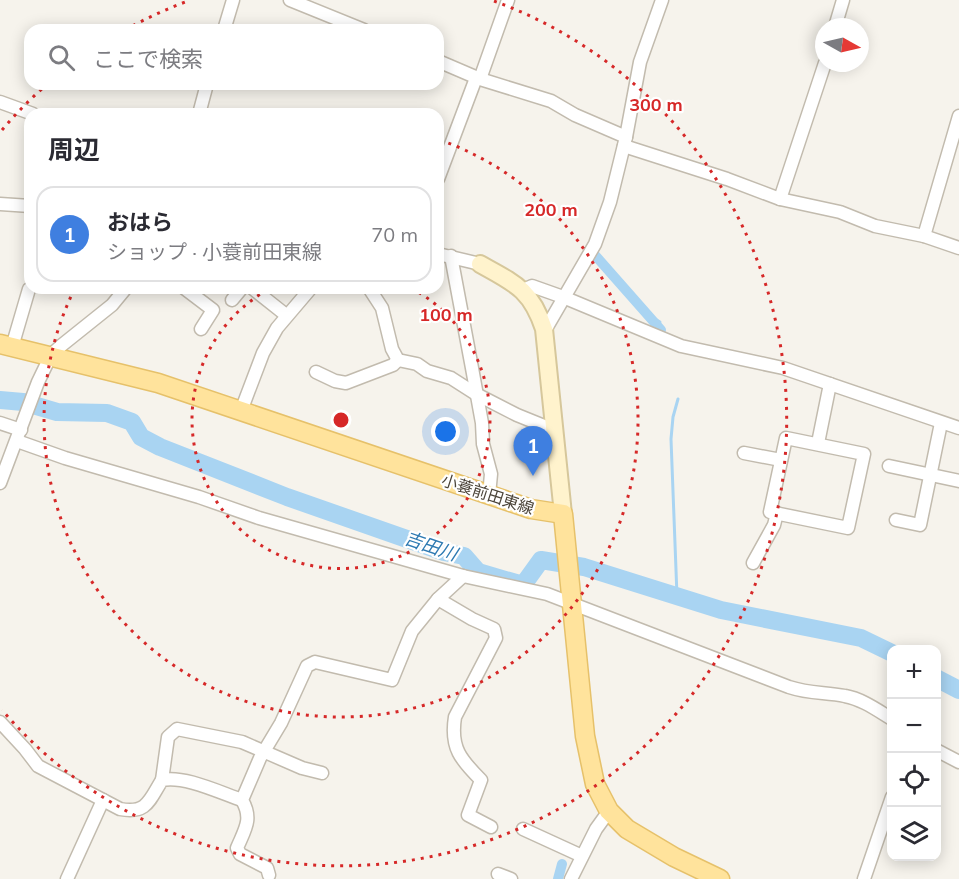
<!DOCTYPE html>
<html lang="ja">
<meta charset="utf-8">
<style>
:root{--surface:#fff;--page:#f2f2f3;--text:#2b2b33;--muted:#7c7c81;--line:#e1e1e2;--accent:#fc3f1d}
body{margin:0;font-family:Mulish,"Noto Sans JP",sans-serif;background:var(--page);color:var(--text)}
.controls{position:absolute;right:18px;bottom:18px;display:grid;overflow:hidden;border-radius:12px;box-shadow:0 3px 15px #0003}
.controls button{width:54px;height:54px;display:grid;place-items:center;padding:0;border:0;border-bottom:2px solid var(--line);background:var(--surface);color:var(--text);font:30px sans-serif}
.compass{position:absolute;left:815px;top:18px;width:54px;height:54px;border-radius:50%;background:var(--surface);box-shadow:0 3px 15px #0003;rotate:98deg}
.you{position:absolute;left:446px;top:432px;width:21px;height:21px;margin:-15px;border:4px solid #fff;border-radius:50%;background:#1a73e8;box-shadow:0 0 0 9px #1a73e833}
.badge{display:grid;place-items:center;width:39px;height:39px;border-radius:50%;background:var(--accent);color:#fff;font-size:20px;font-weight:700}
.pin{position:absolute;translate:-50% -50px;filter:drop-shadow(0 2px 3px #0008)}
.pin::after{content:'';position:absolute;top:32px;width:21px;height:18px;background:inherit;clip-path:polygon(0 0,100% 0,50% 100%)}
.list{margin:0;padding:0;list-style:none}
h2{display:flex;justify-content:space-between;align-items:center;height:78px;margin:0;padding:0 24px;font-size:26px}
h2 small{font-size:20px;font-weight:400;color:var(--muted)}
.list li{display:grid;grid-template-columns:39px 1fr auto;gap:18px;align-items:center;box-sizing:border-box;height:96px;margin:0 12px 12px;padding:0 12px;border:2px solid var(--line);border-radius:18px}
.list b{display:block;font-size:22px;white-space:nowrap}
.list p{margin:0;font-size:20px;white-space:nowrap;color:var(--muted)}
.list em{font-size:20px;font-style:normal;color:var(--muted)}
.icon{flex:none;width:33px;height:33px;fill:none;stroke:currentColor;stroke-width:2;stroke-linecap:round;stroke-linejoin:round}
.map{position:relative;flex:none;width:959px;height:879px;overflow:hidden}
.search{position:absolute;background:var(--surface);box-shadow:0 3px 15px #0003;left:24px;top:24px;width:420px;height:66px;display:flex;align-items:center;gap:15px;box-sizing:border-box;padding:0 21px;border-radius:18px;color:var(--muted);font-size:22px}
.panel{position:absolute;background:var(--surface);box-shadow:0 3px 15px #0003;left:24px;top:108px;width:420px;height:186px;border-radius:18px}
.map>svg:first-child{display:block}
</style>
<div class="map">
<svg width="959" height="879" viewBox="0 0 959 879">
<rect width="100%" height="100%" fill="#f6f3ec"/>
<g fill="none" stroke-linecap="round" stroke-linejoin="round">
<g stroke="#a9d4f2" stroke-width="3">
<polyline points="645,313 660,322"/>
<polyline points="677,596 671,439 673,417 678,399"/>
</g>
<g stroke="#a9d4f2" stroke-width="10">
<polyline points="594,254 661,330"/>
<polyline points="558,879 562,864"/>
</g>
<g stroke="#a9d4f2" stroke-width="18">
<polyline points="0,400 23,402 57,412 107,413 132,422 141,437 160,447 287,497 444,552 464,556 478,572 523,585 541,560 584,567 721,610 861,638 892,653"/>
<polyline points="936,678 959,690"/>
</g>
<defs>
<g id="street">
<polyline points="290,0 364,30"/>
<polyline points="835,27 843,0"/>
<polyline points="224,30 233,0"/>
<polyline points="438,61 480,79 551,101 575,115 626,137"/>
<polyline points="480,79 508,0"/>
<polyline points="0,102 33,114"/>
<polyline points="199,114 207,84"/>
<polyline points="624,146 727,179 780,199 840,212 875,226 924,236 959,248"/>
<polyline points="438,179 476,78"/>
<polyline points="780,199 825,63"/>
<polyline points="0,204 30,206"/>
<polyline points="924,236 959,116"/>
<polyline points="438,254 480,264"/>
<polyline points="451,256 472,368 482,423 483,444 491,474 489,495"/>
<polyline points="184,288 213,310 201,329"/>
<polyline points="252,288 286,315"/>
<polyline points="369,288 382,308 392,349 398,360 417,364 427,371 451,378 476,394 517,415 554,430"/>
<polyline points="523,290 532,286 563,297 681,346 783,368 959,428"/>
<polyline points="232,300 242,288"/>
<polyline points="544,332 595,244 610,202 626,137 640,62 662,0"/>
<polyline points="12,347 29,289"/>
<polyline points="316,372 335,381 346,383 393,365 398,360"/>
<polyline points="241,411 263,353 277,328 311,288"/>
<polyline points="0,423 21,430"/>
<polygon points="786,438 864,454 848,528 770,512"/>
<path d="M17,441L65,458L199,497L259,518L463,576L547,594L789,687C810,694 825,692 845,696C862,699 877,710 892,719"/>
<polyline points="818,443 830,384"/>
<polyline points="744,453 781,460"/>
<polyline points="889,466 959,481"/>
<polyline points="0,483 38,382 51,355 62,345 112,305 126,288"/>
<polyline points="896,520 920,525 941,423"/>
<polyline points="753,563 774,525 777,513"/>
<path d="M438,599L472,619L494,629L496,638L455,717C450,748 461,760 481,780L468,815L491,827"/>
<path d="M0,722L25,749L38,766L120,809C147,814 149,801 162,780C184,775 221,793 242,800"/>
<polyline points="936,750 959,762"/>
<polyline points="162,780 168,737 177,729 242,742 302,768 322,773"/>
<polyline points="523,829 582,856"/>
<polyline points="498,874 511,879"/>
<path d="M269,875L267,868L240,854L237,848C245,829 253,819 242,800L260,758L281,723L307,666L315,662L392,680L412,631L438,599L463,576"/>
<polyline points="67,879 103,800"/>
<polyline points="571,879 596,829 609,811"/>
<polyline points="864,879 892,797"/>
</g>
<path id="secondary" d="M480,264C514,283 531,289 544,329L563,514"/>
<polyline id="primary" points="0,344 158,383 531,509 563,514 585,736 595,784 609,811 627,829 674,857 720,879"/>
</defs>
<use href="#street" stroke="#c2bbae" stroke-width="15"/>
<use href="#secondary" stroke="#d6c79b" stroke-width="20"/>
<use href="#primary" stroke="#e6c16a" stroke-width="21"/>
<use href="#street" stroke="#fff" stroke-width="12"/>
<use href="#secondary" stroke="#fff3cd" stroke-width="16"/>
<use href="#primary" stroke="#ffe39c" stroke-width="18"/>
</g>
<g fill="none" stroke="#d62828" stroke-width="3" stroke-dasharray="3 6">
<path d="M411 288A149 149 0 1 1 271 288"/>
<path d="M440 140A297 297 0 1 1 74 290"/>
<path d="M2 130A446 446 0 0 1 45 86M125 30A446 446 0 0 1 188 1M494 1A446 446 0 1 1 2 710"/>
</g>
<g text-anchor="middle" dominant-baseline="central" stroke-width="4.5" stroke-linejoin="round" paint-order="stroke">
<g font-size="16" fill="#4b4439" stroke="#fff">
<text transform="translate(488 494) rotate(18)">小蓑前田東線</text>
</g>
<g font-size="18" font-style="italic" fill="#2e7ab2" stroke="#fff">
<text transform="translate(431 546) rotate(19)">吉田川</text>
</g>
</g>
<circle cx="341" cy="420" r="9" fill="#d62828" stroke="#fff" stroke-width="3"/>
<g font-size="18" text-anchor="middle" font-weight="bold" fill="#d62828" stroke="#fff" stroke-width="4.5" stroke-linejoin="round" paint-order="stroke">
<text x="656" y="111">300 m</text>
<text x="551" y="216">200 m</text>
<text x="446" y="321">100 m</text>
</g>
</svg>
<div class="controls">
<button>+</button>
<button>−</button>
<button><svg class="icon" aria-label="locate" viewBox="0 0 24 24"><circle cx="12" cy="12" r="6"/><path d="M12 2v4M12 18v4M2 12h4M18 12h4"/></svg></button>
<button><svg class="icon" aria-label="layers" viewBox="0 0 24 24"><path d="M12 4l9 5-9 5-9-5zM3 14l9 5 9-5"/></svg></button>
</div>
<svg class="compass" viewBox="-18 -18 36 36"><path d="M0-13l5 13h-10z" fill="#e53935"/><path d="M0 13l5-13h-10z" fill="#7c7c81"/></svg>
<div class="you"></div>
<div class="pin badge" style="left:533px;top:476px;background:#3f7fe0">1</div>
<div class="search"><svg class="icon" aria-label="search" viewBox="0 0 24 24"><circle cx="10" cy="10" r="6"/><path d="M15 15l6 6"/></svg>ここで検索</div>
<section class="panel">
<h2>周辺<small></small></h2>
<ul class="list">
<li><span class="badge" style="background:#3f7fe0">1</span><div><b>おはら</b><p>ショップ · 小蓑前田東線</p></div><em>70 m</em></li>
</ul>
</section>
</div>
